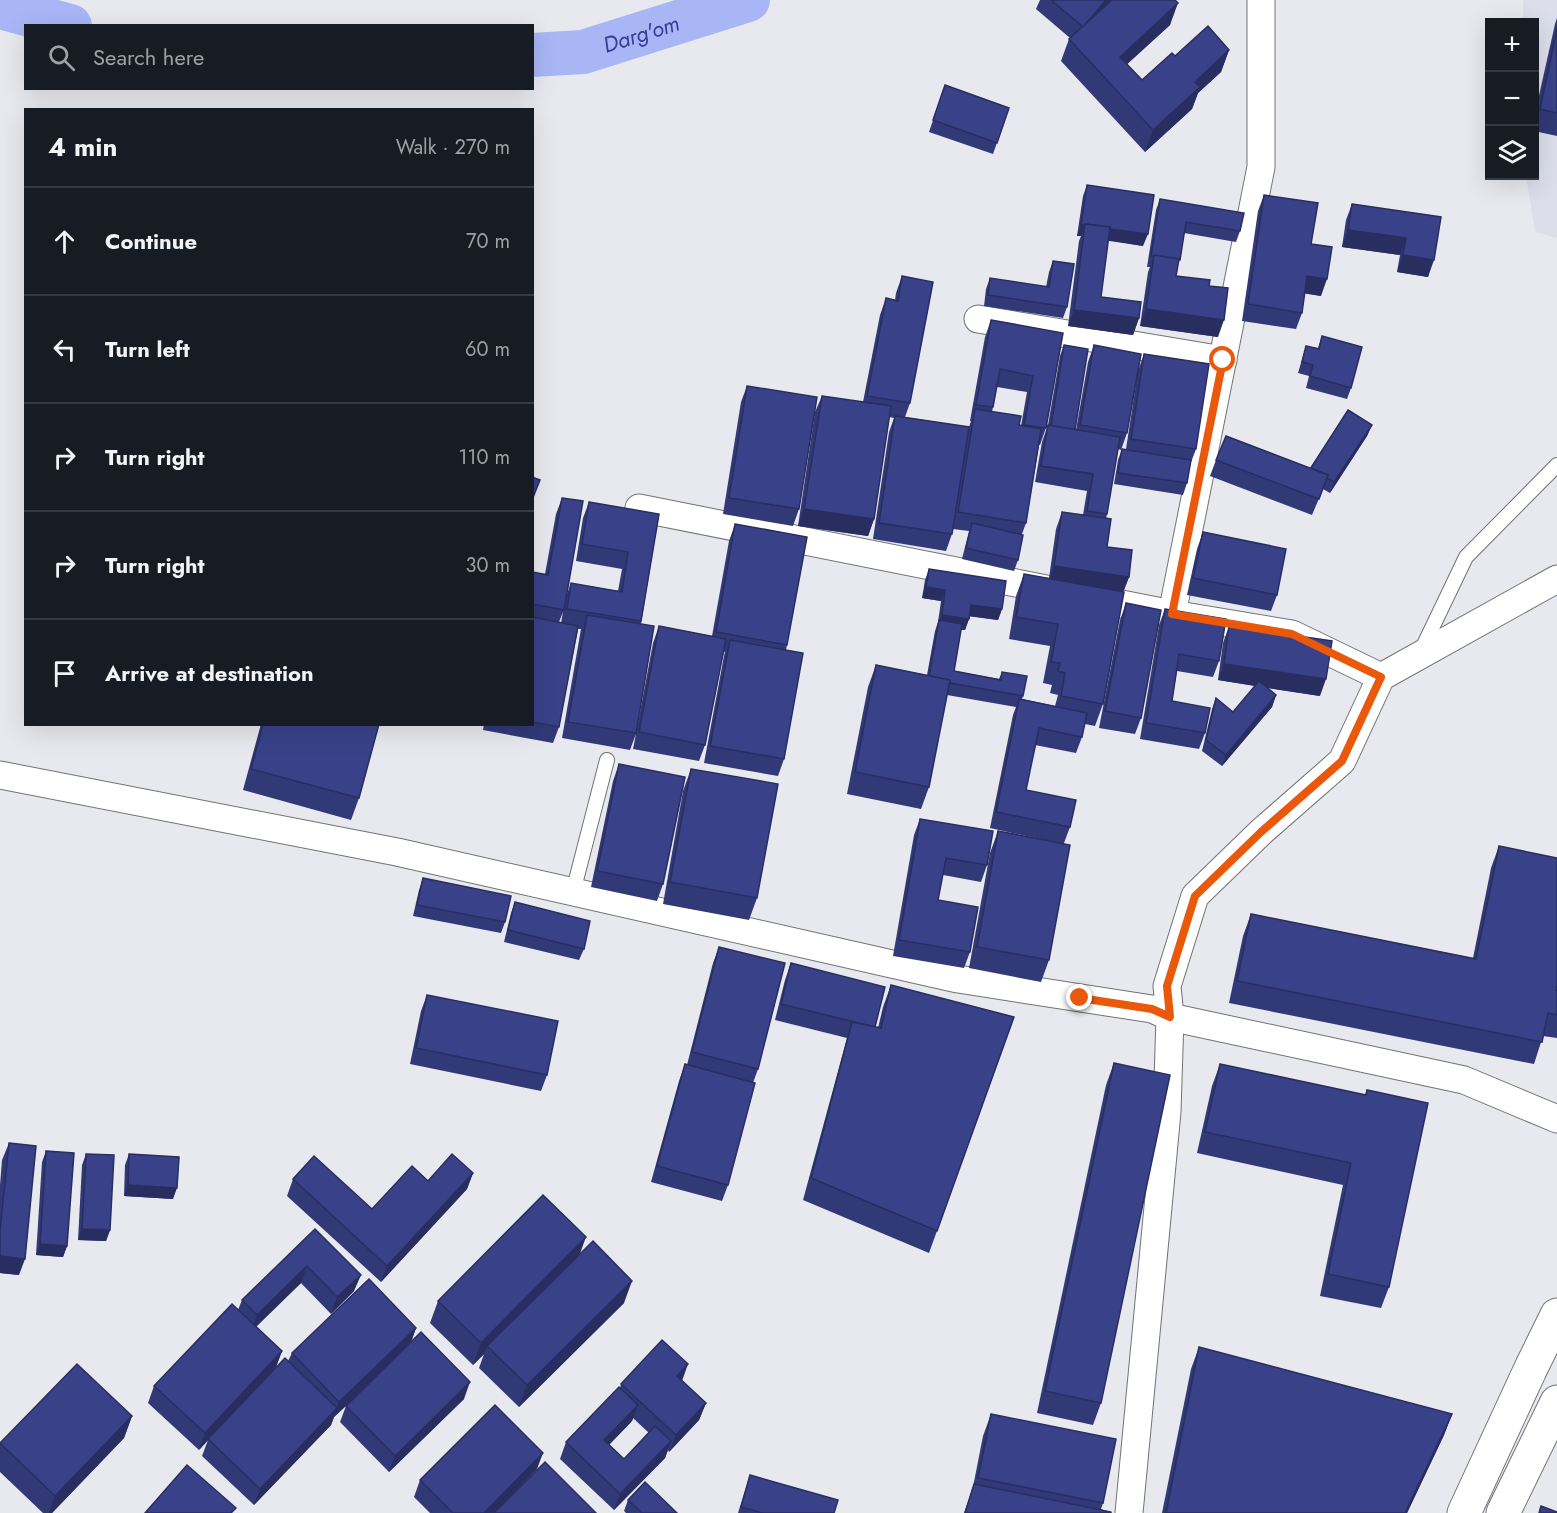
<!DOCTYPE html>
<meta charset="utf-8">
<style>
:root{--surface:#171b24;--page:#20242c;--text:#f1f3f6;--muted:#9ea1a6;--line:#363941}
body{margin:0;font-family:Jost,sans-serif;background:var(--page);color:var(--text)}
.controls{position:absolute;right:18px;top:18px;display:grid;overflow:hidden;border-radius:0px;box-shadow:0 6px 24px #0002}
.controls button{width:54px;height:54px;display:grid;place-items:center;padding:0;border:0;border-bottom:2px solid var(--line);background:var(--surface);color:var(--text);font:30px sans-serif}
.stop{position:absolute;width:18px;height:18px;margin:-14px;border:4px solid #ea580c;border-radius:50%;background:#fff}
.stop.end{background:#ea580c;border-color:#fff;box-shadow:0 2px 6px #0008}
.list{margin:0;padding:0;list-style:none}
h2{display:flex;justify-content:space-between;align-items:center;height:78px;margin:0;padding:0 24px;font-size:26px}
h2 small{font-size:20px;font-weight:400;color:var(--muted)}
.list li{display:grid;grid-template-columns:39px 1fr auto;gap:18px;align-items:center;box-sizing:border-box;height:108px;padding:0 24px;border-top:2px solid var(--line)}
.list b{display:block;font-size:22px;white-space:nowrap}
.list em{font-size:20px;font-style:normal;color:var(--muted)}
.icon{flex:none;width:33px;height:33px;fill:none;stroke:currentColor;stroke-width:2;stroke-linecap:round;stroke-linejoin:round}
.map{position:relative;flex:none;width:1557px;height:1513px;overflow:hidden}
.search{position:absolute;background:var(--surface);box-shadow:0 6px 24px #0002;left:24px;top:24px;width:510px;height:66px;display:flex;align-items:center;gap:15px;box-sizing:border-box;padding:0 21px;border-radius:0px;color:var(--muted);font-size:22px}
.panel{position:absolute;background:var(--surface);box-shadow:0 6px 24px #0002;left:24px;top:108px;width:510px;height:618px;border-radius:0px}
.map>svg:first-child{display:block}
</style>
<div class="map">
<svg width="1557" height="1513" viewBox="0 0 1557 1513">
<rect width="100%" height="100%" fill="#e8e9ee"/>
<polygon fill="#dcdeea" points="1523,0 1557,0 1557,238 1535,232 1526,176 1534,176 1534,22 1523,22"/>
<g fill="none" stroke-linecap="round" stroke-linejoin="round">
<g stroke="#a8b6f6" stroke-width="44">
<polyline points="0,7 70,26"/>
<path id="s1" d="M532,55L583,52L748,0"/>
</g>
<defs>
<g id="lane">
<polyline points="1421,651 1466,557 1557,465"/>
<polyline points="573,892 607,760"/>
</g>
<g id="street">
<polyline points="978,319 1223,360"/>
<polyline points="639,508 1172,614 1292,634 1381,677"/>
<polyline points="1172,614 1261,167 1261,0"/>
<polyline points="0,775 397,852 958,979 1152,1009 1170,1017 1464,1080 1557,1119"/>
<polyline points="1129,1513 1167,1112 1170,1017 1167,986 1195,896 1261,832 1342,761 1381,677 1557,579"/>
</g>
<g id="primary">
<polyline points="1464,1513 1531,1368 1557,1315"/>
<polyline points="1503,1513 1557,1402"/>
</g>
</defs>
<use href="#lane" stroke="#717276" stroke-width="16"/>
<use href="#street" stroke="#717276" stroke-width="29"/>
<use href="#primary" stroke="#717276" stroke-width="35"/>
<use href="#lane" stroke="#fff" stroke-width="14"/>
<use href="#street" stroke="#fff" stroke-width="27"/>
<use href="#primary" stroke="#fff" stroke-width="33"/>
</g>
<g fill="#313976" fill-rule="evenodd">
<polygon points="1040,0 1175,0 1170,25 1127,64 1142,80 1175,56 1229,50 1221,72 1198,93 1192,109 1145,152 1061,61 1069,39 1070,38 1036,9"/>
<polygon points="1557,18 1557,136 1534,131 1534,118 1555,24"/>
<polygon points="945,85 1009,108 993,154 929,132"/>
<polygon points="1087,185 1143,246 1108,240 1101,297 1139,318 1133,335 1068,326 1079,241 1081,236 1077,236 1083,196"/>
<polygon points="1264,195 1311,244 1321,296 1305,293 1302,313 1296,329 1242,321 1258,211"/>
<polygon points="1160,199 1240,231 1236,242 1184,233 1176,276 1209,286 1218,337 1140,326 1148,272 1150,267 1147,267 1156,210"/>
<polygon points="1352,204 1441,217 1428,277 1397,272 1400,255 1342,247 1346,220"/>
<polygon points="1053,261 1067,307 1063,318 984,306 986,289 990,278 1046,287 1049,272"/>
<path d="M902,276L910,403L905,417L969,427L971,421H970L985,337L991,320L1063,333L1046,428L1040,445H1039L1026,523L1022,534L1018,560L1014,571L962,559L969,531L953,529L952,534L946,551L873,539L889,432L894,418L889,417L874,519L868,536L798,526L815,412L822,396L863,402L880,315L886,298L895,300L896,293ZM997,387L1027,392L1021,426L992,412Z"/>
<polygon points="1322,336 1351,388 1347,399 1306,388 1309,376 1298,373 1306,346 1318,348"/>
<polygon points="1064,345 1075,430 1076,430 1088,362 1094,345 1127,433 1121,450 1118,449 1107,514 1106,519 1107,547 1129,577 1123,592 1103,704 1095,726 1085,724 1082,737 1076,753 1035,745 1026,790 1070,827 1064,843 1049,960 1041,982 969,968 990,853 998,831 1054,842 990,828 1013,715 1016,707 947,695 929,787 921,809 847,794 868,687 876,665 927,675 935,631 938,622 941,601 922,598 925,580 929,569 1002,609 998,620 970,616 965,630 961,630 954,671 999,679 1002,672 1023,696 1022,699 1055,706 1058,695 1050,693 1052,685 1043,683 1050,646 1009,639 1016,596 1024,574 1049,578 1056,529 1062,512 1083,515 1087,491 1035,482 1042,442 1048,425 1060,356"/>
<polygon points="1144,354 1196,449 1190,465 1187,483 1183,495 1114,484 1118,460 1122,449 1126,449 1138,371"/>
<polygon points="747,386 799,509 793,526 723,514 741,402"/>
<polygon points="1348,410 1372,425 1367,436 1330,493 1323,489 1312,515 1210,476 1216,460 1310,468"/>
<path d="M562,498L566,597L571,583L618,591L622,569L576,561L583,518L589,502L659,514L641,624L637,728L653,643L659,626L712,636L729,541L735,524L787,645L786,650L784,759L778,776L704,763L724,656L725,652L723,651L705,745L699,761L633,749L636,734L630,750L562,738L581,629H578L559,727L553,743L483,730L484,724H532V572L545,574L556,514ZM563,612L561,623L559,622Z"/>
<polygon points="1203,532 1277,595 1271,611 1187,595 1197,549"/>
<polygon points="1126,603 1141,718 1135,734 1099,728 1120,620"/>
<polygon points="1165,609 1219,661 1213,677 1177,671 1172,701 1205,733 1199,749 1140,739 1159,625"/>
<polygon points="1229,626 1320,696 1267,688 1276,695 1272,707 1222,766 1202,751 1212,709 1216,698 1233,712 1255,686 1218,680 1223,643"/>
<polygon points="261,724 379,724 359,798 351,820 243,790"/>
<polygon points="619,764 663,884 657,901 591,887 613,781"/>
<polygon points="691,769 757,898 749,920 663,904 683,791"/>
<polygon points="920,819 987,865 981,882 943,875 938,900 970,952 964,968 893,956 914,835"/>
<polygon points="1499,846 1556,990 1557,990 1557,1038 1543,1036 1534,1064 1229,1003 1243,936 1251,914 1473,958 1491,868"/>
<polygon points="423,878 505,922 501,933 413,916 419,890"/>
<polygon points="515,902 584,949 579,960 504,942 511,913"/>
<polygon points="719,947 758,1069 753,1083 728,1185 722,1201 651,1182 679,1081 685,1064 687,1065 713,963"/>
<polygon points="791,963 875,1027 878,1028 883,1007 891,985 1014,1017 929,1253 803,1200 847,1038 775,1020 785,980"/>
<polygon points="427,995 547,1075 541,1091 410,1064 421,1011"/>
<polygon points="1114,1063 1101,1403 1093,1425 1037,1413 1106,1085"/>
<polygon points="1220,1064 1365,1095 1367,1090 1389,1287 1381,1308 1320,1296 1343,1185 1197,1153 1212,1086"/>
<polygon points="9,1143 19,1275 0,1273 0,1185 2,1160"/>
<polygon points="46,1151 67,1246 63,1257 36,1255 42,1162"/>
<polygon points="86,1154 110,1230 106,1241 78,1240 82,1165"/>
<polygon points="129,1154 173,1199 124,1196 125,1165"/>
<polygon points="473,1173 467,1189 381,1282 287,1196 293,1179 372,1209 428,1181"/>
<polygon points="315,1229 354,1291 331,1314 301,1283 256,1326 282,1351 276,1367 239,1407 288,1361 292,1353 416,1328 411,1342 464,1399 389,1472 340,1422 346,1406 334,1417 331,1425 254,1505 202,1456 208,1440 199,1450 148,1403 154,1386 238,1310 242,1300"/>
<polygon points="580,1254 624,1303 519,1407 479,1368 484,1354 473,1365 430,1323 438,1301"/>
<polygon points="1199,1347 1452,1414 1444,1435 1407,1513 1162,1513 1191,1369"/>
<path d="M682,1381L706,1403L699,1420L669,1452L668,1450L665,1458L614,1510L560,1459L566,1442L620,1388L621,1384ZM633,1418L649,1433L624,1459L609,1445L632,1421Z"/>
<polygon points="991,1414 1103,1503 1101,1509 1111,1513 964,1513 973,1487 983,1436"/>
<polygon points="132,1416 124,1438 52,1513 43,1513 0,1472 0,1443"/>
<polygon points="537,1469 512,1494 596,1513 430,1513 414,1497 420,1480"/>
<polygon points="750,1475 834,1513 738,1513"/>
<polygon points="628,1500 677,1513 626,1513 624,1511"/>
</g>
<g fill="#282e60">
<polygon points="1106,0 1115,0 1083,27"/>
<polygon points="1178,3 1170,25 1112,78 1120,57"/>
<polygon points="1229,50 1221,72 1198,93 1192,109 1145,152 1153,130 1195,82"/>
<polygon points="1081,225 1085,225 1081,236 1077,236"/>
<polygon points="1085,225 1148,234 1143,246 1083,237"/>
<polygon points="1348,230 1406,238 1400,255 1342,247"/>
<polygon points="1403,255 1434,260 1428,277 1397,272"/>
<polygon points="1307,276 1327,279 1321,296 1301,293"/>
<polygon points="1146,309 1224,320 1218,337 1140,326"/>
<polygon points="1074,310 1139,318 1133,335 1068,326"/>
<polygon points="1372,425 1367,436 1330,493 1334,482"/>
<polygon points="804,509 874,519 868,536 798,526"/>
<polygon points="1054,566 1129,577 1123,593 1048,582"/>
<polygon points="926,587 945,590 941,601 922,598"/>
<polygon points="971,605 1002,609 998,620 967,616"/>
<polygon points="942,615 969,619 965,630 937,626"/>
<polygon points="1224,664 1326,679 1320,696 1218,680"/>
<polygon points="1276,695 1272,707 1222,766 1226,755"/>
<polygon points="473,1173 467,1189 381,1282 387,1266"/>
<polygon points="128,1185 177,1188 173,1199 124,1196"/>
<polygon points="82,1229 110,1230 106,1241 78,1240"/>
<polygon points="586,1237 578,1259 487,1346 484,1354 473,1365 481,1343"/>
<polygon points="40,1244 67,1246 63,1257 36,1255"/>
<polygon points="0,1256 25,1259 19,1275 0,1273"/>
<polygon points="307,1266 301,1283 251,1332 257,1315"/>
<polygon points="361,1275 354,1291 331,1314 337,1297"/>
<polygon points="632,1281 624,1303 519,1407 527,1385"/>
<polygon points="416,1328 410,1345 334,1417 331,1425 254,1505 260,1489 336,1409 339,1402"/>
<polygon points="282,1351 276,1367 199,1450 205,1433"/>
<polygon points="688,1364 682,1381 677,1376"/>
<polygon points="470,1382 464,1399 389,1472 395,1456"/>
<polygon points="706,1403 699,1420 669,1452 676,1435"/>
<polygon points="638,1405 632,1421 598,1456 604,1440"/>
<polygon points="1452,1414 1444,1435 1407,1513 1405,1513"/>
<polygon points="132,1416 124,1438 52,1513 49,1513 55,1496"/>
<polygon points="671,1441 665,1458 614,1510 620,1494"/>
<polygon points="543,1453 537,1469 494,1513 484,1513"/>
</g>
<g fill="#394289" stroke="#282e60" stroke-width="1.5">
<polygon points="1051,0 1106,0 1083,27"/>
<polygon points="1112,0 1175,0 1178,3 1120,57 1142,80 1172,53 1175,56 1208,26 1229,50 1195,82 1200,87 1153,130 1069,39"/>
<polygon points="1557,29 1557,113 1540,109"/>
<polygon points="945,85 1009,108 997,143 933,120"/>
<polygon points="1087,185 1154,195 1148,234 1110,229 1110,227 1085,224 1085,225 1081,225"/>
<polygon points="1264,195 1318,203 1311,244 1332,247 1327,279 1307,276 1302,313 1248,304"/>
<polygon points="1160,199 1244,213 1240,231 1186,222 1180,260 1179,260 1179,259 1151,256"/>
<polygon points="1352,204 1441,217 1434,260 1403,255 1406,238 1348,230"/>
<polygon points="1085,224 1110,227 1101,297 1141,302 1139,318 1074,310"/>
<polygon points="1154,255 1179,259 1176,276 1210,280 1209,286 1228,288 1224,320 1146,309"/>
<polygon points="1053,261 1074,264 1067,307 988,295 990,278 1049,287"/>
<polygon points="902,276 933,282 910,403 867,396 886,298 898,301"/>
<polygon points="991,320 1063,333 1046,428 1024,425 1033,376 1000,369 993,407 976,405"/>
<polygon points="1322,336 1362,347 1351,388 1310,376 1313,365 1302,362 1306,346 1319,349"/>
<polygon points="1064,345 1088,349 1075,430 1051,426"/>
<polygon points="1094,345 1141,354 1127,433 1080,425"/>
<polygon points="1144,354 1209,364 1196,449 1131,439"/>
<polygon points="747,386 817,397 799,509 729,498"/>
<polygon points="822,396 891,406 874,519 804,509"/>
<polygon points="975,409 1021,416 1019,425 1041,429 1026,523 958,512"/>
<polygon points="1348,410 1372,425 1334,482 1327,478 1328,475 1311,468"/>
<polygon points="895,416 969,427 952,534 879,523"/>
<polygon points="1048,425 1120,437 1107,514 1087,511 1093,474 1041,466"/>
<polygon points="1226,436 1328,475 1319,499 1216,460"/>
<polygon points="1122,449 1191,460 1187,483 1118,473"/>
<polygon points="532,477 540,480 532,500"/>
<polygon points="562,498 583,501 564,610 532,604 532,572 548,575"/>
<polygon points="589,502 659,514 641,621 567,609 571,583 622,592 628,552 582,544"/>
<polygon points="1062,512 1111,519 1107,547 1132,550 1129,577 1054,566"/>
<polygon points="972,523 1023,535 1018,560 966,548"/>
<polygon points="735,524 807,537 787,645 716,632"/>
<polygon points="1203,532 1286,549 1277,595 1193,578"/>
<polygon points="929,569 1006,581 1002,609 971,605 969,619 942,615 945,590 926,587"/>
<polygon points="1024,574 1124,592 1103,704 1061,696 1065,673 1058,671 1060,663 1051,662 1058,624 1016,617"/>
<polygon points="1126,603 1161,610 1141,718 1105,711"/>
<polygon points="1165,609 1226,619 1219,661 1179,654 1172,701 1210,708 1205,733 1146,723"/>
<polygon points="587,615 654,626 636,733 568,722"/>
<polygon points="532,617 578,626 559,727 532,722"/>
<polygon points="939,620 962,624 954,671 1001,680 1002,672 1027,676 1023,696 950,683 950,680 929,676"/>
<polygon points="659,626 726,639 705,745 639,732"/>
<polygon points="1229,626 1332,641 1326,679 1224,664"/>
<polygon points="730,640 803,653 784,759 710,746"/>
<polygon points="876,665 950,680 929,787 855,772"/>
<polygon points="1259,681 1276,695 1226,755 1206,740 1216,698 1233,712"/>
<polygon points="1019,699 1087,713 1082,737 1039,728 1026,790 1076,800 1070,827 996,812"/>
<polygon points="263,724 379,724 359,798 251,769"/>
<polygon points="619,764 685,777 663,884 597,871"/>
<polygon points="691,769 778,784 757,898 670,882"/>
<polygon points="920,819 993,831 987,865 946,858 938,900 978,907 970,952 899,940"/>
<polygon points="998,831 1070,845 1049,960 977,947"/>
<polygon points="1499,846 1557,858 1557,983 1556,990 1557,990 1557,1015 1548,1013 1542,1042 1237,981 1251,914 1476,959"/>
<polygon points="423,878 511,896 505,922 417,905"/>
<polygon points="515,902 590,921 584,949 508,930"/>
<polygon points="719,947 785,963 758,1069 692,1052"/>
<polygon points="791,963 885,987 875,1027 781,1004"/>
<polygon points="891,985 1014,1017 937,1231 811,1178 852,1022 881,1028"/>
<polygon points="427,995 558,1021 547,1075 416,1048"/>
<polygon points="1114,1063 1170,1075 1101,1403 1045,1391"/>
<polygon points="685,1064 755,1083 728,1185 657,1166"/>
<polygon points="1220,1064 1366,1095 1367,1090 1428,1103 1389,1287 1328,1274 1351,1163 1205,1132"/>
<polygon points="9,1143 36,1146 25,1259 0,1256 0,1230"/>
<polygon points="46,1151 74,1153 67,1246 40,1244"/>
<polygon points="86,1154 114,1155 110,1230 82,1229"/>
<polygon points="129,1154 179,1157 177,1188 128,1185"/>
<polygon points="452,1154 473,1173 387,1266 293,1179 314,1156 372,1209 412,1166 428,1181"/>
<polygon points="543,1195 586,1237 481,1343 438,1301"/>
<polygon points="315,1229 361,1275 337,1297 307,1266 257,1315 242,1300"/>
<polygon points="593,1241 632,1281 527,1385 487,1346"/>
<polygon points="369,1279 416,1328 339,1402 292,1353"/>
<polygon points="232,1304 282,1351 205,1433 154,1386"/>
<polygon points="421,1332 470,1382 395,1456 346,1406"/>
<polygon points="662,1340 688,1364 677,1376 706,1403 676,1435 621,1384"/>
<polygon points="1199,1347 1452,1414 1405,1513 1166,1513"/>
<polygon points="285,1358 337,1408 260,1489 208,1439"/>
<polygon points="77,1364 132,1416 55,1496 0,1443"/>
<polygon points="619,1387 638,1405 604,1440 624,1459 655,1426 671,1441 620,1494 566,1442"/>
<polygon points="495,1405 543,1453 484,1513 453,1513 420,1480"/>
<polygon points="991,1414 1116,1439 1103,1503 978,1478"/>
<polygon points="545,1462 596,1513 494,1513"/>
<polygon points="187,1465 236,1508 231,1513 145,1513"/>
<polygon points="750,1475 838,1500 834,1513 762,1513 741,1507"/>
<polygon points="645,1482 677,1513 642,1513 628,1500"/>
<polygon points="974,1484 1111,1512 1111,1513 965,1513"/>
<polygon points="1541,1506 1557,1512 1557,1513 1539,1513"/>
</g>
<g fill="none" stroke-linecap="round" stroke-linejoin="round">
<polyline stroke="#ea580c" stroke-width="8" points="1080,998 1152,1009 1170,1017 1167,986 1195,896 1261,832 1342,761 1381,677 1292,634 1172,614 1223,360"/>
</g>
<g text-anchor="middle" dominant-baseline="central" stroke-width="6" stroke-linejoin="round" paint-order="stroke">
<g font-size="22" font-style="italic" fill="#363c97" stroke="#fff">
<text stroke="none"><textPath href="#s1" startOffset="112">Darg'om</textPath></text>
</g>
</g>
</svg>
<div class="controls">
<button>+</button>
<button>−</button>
<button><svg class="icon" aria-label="layers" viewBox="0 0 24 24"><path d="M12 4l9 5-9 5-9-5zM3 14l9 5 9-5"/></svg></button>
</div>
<div class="stop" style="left:1223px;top:360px"></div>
<div class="stop end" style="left:1080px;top:998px"></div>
<div class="search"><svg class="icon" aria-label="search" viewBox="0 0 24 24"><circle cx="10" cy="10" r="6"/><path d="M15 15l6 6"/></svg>Search here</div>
<section class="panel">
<h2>4 min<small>Walk · 270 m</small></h2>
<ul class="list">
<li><svg class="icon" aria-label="ahead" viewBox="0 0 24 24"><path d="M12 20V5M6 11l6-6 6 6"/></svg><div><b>Continue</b></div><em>70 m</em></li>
<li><svg class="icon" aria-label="left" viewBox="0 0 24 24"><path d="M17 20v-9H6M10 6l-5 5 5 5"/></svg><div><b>Turn left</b></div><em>60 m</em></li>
<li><svg class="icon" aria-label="right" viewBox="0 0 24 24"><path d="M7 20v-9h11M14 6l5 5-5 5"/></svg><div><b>Turn right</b></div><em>110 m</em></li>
<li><svg class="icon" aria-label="right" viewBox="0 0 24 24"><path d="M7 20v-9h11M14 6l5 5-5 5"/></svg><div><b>Turn right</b></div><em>30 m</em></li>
<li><svg class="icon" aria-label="arrive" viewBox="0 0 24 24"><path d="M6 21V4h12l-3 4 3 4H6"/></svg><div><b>Arrive at destination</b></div></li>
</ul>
</section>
</div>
